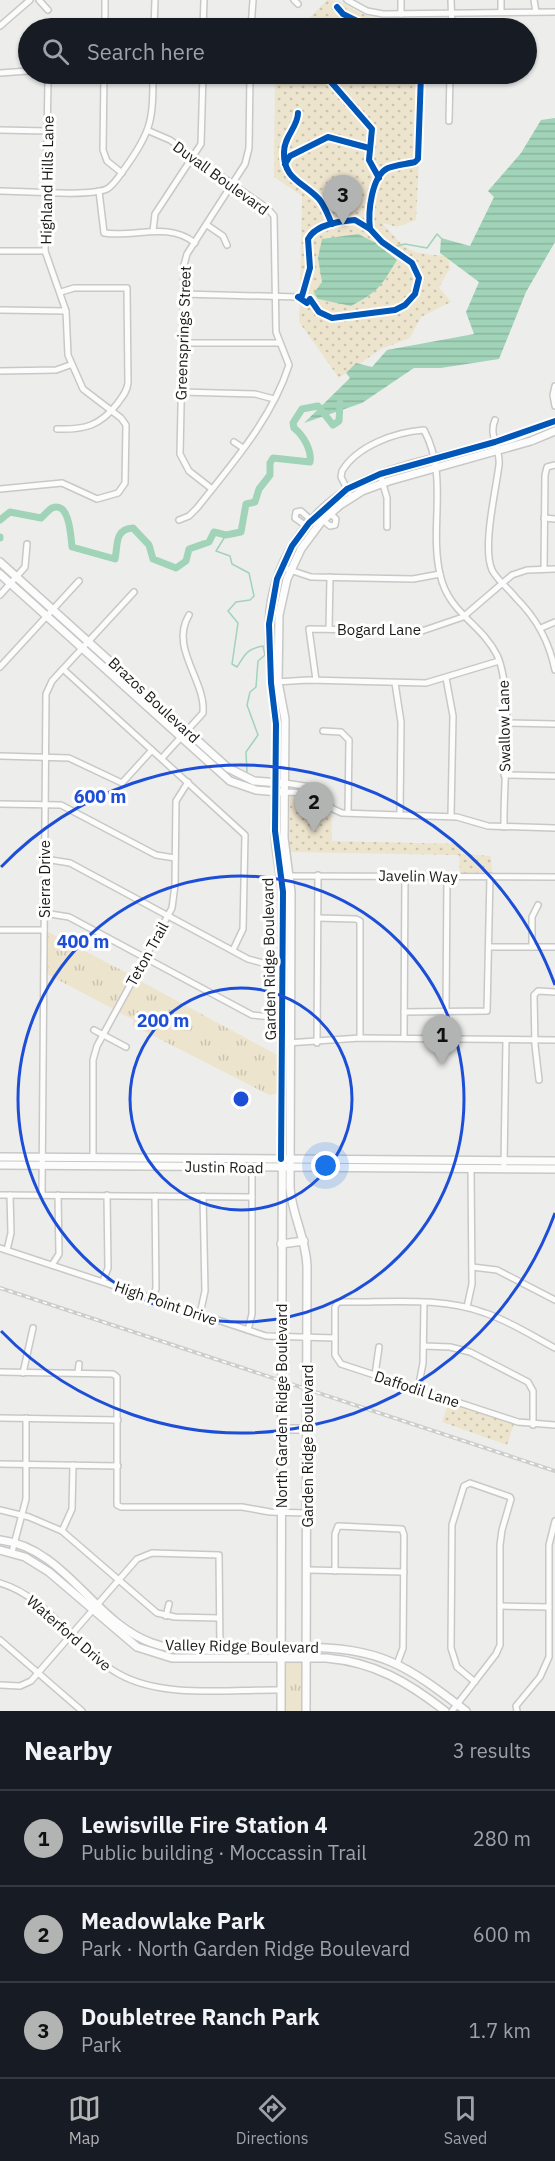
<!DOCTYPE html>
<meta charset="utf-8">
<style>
:root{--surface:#171b24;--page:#20242c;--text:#f1f3f6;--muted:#9ea1a6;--line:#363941;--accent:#b2b3b3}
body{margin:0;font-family:"IBM Plex Sans",sans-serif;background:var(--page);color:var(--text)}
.you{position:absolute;left:326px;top:1166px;width:21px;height:21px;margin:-15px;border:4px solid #fff;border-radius:50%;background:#1a73e8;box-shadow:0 0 0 9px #1a73e833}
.badge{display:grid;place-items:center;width:39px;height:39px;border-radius:50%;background:var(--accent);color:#111;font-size:20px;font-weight:700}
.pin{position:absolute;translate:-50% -50px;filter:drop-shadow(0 2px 3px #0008)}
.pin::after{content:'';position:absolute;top:32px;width:21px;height:18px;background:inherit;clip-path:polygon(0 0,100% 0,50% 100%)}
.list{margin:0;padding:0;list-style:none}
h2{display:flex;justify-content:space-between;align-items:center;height:78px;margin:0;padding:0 24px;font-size:26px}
h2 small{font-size:20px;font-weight:400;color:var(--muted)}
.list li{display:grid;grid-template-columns:39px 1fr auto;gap:18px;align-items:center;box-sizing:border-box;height:96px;padding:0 24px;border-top:2px solid var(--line)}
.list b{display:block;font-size:22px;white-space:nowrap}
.list p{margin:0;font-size:20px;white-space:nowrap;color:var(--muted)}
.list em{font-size:20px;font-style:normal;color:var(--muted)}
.icon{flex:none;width:33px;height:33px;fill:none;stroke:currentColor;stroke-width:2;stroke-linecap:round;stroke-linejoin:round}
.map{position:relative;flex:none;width:555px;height:1711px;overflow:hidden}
.search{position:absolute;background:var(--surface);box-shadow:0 2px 4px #0004;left:18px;right:18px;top:18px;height:66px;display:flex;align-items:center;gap:15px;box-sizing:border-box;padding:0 21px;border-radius:33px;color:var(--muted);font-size:22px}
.sheet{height:366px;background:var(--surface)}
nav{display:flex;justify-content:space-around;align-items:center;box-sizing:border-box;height:84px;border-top:2px solid var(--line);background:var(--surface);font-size:16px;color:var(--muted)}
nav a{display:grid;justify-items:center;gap:3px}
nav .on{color:var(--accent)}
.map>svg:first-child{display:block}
</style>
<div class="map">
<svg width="555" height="1711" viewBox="0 0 555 1711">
<defs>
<pattern id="grass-tufts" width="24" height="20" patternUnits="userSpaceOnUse" patternTransform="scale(1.5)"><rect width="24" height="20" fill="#ede4ce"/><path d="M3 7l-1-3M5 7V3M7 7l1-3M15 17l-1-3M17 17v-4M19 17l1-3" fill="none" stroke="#cbc3b0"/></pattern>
<pattern id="park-dots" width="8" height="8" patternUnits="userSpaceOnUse" patternTransform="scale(1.5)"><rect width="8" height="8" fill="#ede4ce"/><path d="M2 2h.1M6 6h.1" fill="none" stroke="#cbc3b0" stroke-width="1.8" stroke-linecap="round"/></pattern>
<pattern id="water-rules" width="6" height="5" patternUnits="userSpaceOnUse" patternTransform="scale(1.5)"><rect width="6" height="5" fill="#a1d3b9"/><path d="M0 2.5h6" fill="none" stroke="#8ab59e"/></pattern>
</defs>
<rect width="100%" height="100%" fill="#edeeeb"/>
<g fill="url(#grass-tufts)">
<polygon points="46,931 131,975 113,1009 45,973"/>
<polygon points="135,978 279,1056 277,1094 269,1095 132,1025 134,1020 118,1012"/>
<polygon points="283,1660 302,1660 304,1711 283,1711"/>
</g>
<g fill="url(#park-dots)">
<path d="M327,0C345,0 352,11 369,16C388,22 407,19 426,19L425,28H299Z"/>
<path d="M275,74H423L416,220L397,227L382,223C410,253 406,253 448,256L450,268L439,287L451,302L421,317L410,338L381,349L339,378L299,322L302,196L274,177Z"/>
<polygon points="290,796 313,800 331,814 332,841 461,844 461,854 491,856 492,872 460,873 459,855 289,852"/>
<polygon points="449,1402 514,1424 507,1445 442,1422"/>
</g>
<g fill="url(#water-rules)">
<polygon points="555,118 555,242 526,292 499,359 441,368 414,368 362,403 304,423 350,378 346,373 356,363 372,367 387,350 474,334 466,312 479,282 440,253 441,238 470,246 494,197 488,191 521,153 541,120"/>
<path d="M358,234L374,242L397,260C381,286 379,291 351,306L318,299L314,293L322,282L318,258L322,239Z"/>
</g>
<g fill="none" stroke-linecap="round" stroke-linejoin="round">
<g stroke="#a1d3b9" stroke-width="1.5">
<polyline points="385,249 405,244 427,248 437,234 442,239"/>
<path d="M226,535L216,551L230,556L232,564L249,573L254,596L250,600L236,602L228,611L238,623L232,664L237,667C245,655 246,649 263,646L265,655L258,661L256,687L250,692L247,705L258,735L246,752L247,772"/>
</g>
<g stroke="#a1d3b9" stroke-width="7">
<path d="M0,520L10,512L41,518C44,516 48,510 52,508C70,500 71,539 72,547L115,559C118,546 114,529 133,528L149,545L153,559L176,568L186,561L189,549L209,542L214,532L226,535L241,532L246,504L255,502L259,489L270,475V463L273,458L310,462C312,450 303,435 294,428L293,423L302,409L318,406L333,425L339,421L340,403"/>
<polyline points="0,537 0,538"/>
</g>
<defs>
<g id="minor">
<polyline points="39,0 48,10"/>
<polyline points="294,0 298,4"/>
<polyline points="347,0 367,11 383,14 555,12"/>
<polyline points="451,0 452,28"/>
<polyline points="534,0 536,12"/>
<polyline points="501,12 501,0"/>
<polyline points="401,14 401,0"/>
<polyline points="0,26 30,0"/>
<polyline points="105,28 105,0"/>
<polyline points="154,28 155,0"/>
<polyline points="203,28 204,0"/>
<polyline points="251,28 253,0"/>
<polyline points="0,73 28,71"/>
<polyline points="104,74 103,150 107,161 122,173"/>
<polyline points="449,121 450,74"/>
<polyline points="0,130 47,131"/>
<path d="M149,131L170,140L268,209L274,216L276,332L289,365C272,419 231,465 197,508L189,516L179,520"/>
<path d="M0,191C22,191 89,197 107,189C114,185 120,175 125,168C152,131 153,119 153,74"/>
<path d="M99,191L104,233C134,238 168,221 195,243"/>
<polyline points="207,225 223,236 227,245"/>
<polyline points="153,231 155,214 201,144 203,74"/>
<polyline points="0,251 45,251"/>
<polyline points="183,294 298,297"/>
<polyline points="0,310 66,311"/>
<polyline points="182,343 278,343"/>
<polyline points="0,371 56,370 70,365"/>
<polyline points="555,386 553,395 555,406"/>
<polyline points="181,392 255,394 274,399"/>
<path d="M495,420C488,435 501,450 499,465C496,490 482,547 492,570C497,580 509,589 516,598C537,619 549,641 555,670"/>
<path d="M57,429C84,430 100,426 117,404C122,397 127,392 128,383L127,288H74L61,292"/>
<polyline points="234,442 243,448"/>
<polyline points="380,474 387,498 387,527"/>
<polyline points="0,489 62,483 97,499 118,493 125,483 126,425 121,418 83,389 68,355 66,311 45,251 48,81 46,74"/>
<polyline points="212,489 189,471 180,454 184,265 187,254 245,164 249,148 250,74"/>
<path d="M349,493L341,477L342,471C357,446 395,432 424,430C449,477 429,526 440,574C448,613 481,623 497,655C514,691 503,783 504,827"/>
<polyline points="544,518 555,519"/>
<polyline points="323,520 330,526 335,525 336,519 330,513"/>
<polyline points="306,526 295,518 296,512 301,511 311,520"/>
<polyline points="281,567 311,577 413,579 440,574"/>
<polyline points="544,569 545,475 547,467 555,465"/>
<polyline points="0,595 25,567 27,544"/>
<polyline points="541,628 555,622"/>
<polyline points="329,629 330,577"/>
<polyline points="0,667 79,581"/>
<polyline points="63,669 245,835 243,929 233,950"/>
<polyline points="446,678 453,716 451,816"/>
<polyline points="316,680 309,629 422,631 463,617 512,575 527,570 555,569"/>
<polyline points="276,682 308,680 426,683 499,661"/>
<polyline points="395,683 401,722 400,815"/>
<polyline points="505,723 555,724"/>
<polyline points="323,731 341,732 349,740 348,813"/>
<polyline points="0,756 69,758 122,783 152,750"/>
<path d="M162,758L203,713C206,680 169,648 189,615"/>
<polyline points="504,775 555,776"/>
<polyline points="285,783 311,787 333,809 342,813 457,817 488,826 555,828"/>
<polyline points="284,792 308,793 320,798"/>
<polyline points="0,804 61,805 156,855 175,858"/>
<polyline points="45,859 70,863 248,959 263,963 291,964"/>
<polyline points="286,876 555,877"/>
<polyline points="44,913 69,917 252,1015 282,1018"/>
<polyline points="318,918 356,919 360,921 360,1038"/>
<polyline points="0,930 44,930"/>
<polyline points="489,947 555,947"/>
<polyline points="532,947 532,917 538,905"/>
<polyline points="404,1012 487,1011 490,876"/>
<polyline points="446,1013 447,877"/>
<polyline points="94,1030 126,1047"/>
<polyline points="404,1038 405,876"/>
<polyline points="287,1043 360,1038 555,1040"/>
<polyline points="317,1043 318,875"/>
<polyline points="539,1080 535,1045 534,995 538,991 555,992"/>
<polyline points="93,1158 93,1060 97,1046 172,908 175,885 176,801 188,782"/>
<polyline points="504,1164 506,1040"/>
<polyline points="0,1195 252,1197"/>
<polyline points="42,1195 46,694 52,681 134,592"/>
<polyline points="0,1248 266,1336 335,1338"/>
<polyline points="7,1250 11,1233 10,1195"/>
<polyline points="52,1265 59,1254 58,1195"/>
<polyline points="472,1267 497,1270 555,1300"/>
<polyline points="103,1281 108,1268 107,1195"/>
<polyline points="151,1298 156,1289 155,1196"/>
<polyline points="467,1307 472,1284 471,1169"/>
<polyline points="200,1314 205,1291 203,1196"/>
<polyline points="248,1330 252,1314 252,1167"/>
<polyline points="424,1346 450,1347 470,1352 528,1382 533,1391 533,1425"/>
<path d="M555,1348C532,1336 510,1321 485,1313C440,1296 386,1303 338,1302L335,1307V1355L341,1364L518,1422L555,1425"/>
<polyline points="0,1372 113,1374 117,1377 117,1505 121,1507 242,1507 270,1512 307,1513"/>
<polyline points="23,1373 33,1328"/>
<polyline points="78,1373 79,1364"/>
<polyline points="375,1375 379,1347"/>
<polyline points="418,1389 423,1363 424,1303"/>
<polyline points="0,1418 118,1420"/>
<polyline points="0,1464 118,1466"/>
<polyline points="0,1510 29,1517 62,1531 157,1613 175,1617 219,1618"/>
<polyline points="62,1531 72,1509 73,1465"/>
<polyline points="12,1552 26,1499 26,1418"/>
<polyline points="307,1570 404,1572"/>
<polyline points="335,1571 335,1534 338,1526 402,1529 404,1535 403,1648 397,1664"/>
<path d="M0,1583C50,1598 75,1650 119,1674C163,1699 232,1689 281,1690"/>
<polyline points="500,1606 549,1607"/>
<polyline points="166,1616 169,1604"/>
<polyline points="0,1640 82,1711"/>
<polyline points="0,1685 20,1686 31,1681 137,1559 152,1553 219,1555 220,1649"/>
<polyline points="452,1711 496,1654 500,1645 500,1545 502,1530 511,1499 510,1497 470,1483 464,1486 452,1525 451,1648 457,1667 475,1682"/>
<polyline points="517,1711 516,1706 540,1677 549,1657 549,1545 555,1521"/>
</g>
<g id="major">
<polyline points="0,562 228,768 254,781 280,783"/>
<polyline points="0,574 230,781 256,790 279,792"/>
<polyline points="0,1157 555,1161"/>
<polyline points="0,1165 555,1169"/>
<polyline points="281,1244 304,1241"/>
<polyline points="281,1429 307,1429"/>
<path d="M0,1540C66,1548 93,1622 152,1643C184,1655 227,1649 261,1647C274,1645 288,1647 302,1647C381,1648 405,1664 466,1711"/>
<path d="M0,1550L25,1557L49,1572L137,1647L172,1658H326C374,1662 408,1682 445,1711"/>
<path d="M281,1711L283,892C280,871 275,851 275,829C274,795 279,759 276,725C273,687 267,649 270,611C276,555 314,504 364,481C425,453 496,452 555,421"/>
<path d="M306,1711L307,1266C306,1238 292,1215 290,1188L291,892L284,838L285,719L278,682L279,615L287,579L301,549L321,522L340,505L362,491L389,481L531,441L555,431"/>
</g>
</defs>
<use href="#minor" stroke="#c8c8c6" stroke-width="8"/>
<use href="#major" stroke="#c8c8c6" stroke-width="10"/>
<use href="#minor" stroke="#fcfcfc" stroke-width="5"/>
<use href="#major" stroke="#fcfcfc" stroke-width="7"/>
<defs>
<polyline id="rail" points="0,1288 555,1471"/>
</defs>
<use href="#rail" stroke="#cdcdcc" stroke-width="4"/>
<use href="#rail" stroke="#fff" stroke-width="1.5" stroke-dasharray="4.5" stroke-linecap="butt"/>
<defs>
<g id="cycleway">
<polyline points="337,7 343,14 371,28 375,26 416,26 421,28"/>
<polyline points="324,74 372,129 369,160 379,178"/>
<path d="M298,113C298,127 284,136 284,152C283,179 303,182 319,199C325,206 328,216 332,224"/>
<polyline points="285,164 290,156 328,137 369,148"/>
<path d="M355,220L370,229L382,242L412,263L419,278L415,294L405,305L395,310L332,318L319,312L310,299L307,303L298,297L302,296L310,268L308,239C315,225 340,221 355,220Z"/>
<path d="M370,229C368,213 371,176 388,168C396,165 407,164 415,162L418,159L421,74"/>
<polyline points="281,1159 283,892 275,831 276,724 271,683 269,624 277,579 292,546 309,523 347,489 380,474 495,442 555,421"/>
</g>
</defs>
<use href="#cycleway" stroke="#fff" stroke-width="10"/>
<use href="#cycleway" stroke="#0057b8" stroke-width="6"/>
</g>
<g fill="none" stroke="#1d4ed8" stroke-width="3">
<circle cx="241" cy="1099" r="111"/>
<circle cx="241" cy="1099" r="223"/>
<path d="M555 1213A334 334 0 0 1 1 1331M1 867A334 334 0 0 1 555 985"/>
</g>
<g text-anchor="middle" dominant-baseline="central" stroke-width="6" stroke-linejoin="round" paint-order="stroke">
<g font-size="15" fill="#1a1a18" stroke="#fff">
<text transform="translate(221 178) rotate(36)">Duvall Boulevard</text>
<text transform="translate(47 180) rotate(-89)">Highland Hills Lane</text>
<text transform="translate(183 333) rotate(-88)">Greensprings Street</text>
<text x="379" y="629">Bogard Lane</text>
<text transform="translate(154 700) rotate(43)">Brazos Boulevard</text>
<text transform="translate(504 726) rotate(-91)">Swallow Lane</text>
<text transform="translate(418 876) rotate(1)">Javelin Way</text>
<text transform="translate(44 879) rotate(-90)">Sierra Drive</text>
<text transform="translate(147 954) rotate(-61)">Teton Trail</text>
<text transform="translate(269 959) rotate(-91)">Garden Ridge Boulevard</text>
<text transform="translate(224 1167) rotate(1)">Justin Road</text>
<text transform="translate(166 1303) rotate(19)">High Point Drive</text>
<text transform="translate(417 1389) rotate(18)">Daffodil Lane</text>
<text transform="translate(281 1406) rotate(-90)">North Garden Ridge Boulevard</text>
<text transform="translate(307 1446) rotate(-90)">Garden Ridge Boulevard</text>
<text transform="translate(69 1633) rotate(41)">Waterford Drive</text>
<text transform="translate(242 1646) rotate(1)">Valley Ridge Boulevard</text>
</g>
</g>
<circle cx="241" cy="1099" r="9" fill="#1d4ed8" stroke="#fff" stroke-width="3"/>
<g font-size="18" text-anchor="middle" font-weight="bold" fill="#1d4ed8" stroke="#fff" stroke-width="6" stroke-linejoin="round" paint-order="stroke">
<text x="100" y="803">600 m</text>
<text x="83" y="948">400 m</text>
<text x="163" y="1027">200 m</text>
</g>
</svg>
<div class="you"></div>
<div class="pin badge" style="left:442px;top:1065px">1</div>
<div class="pin badge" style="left:314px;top:832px">2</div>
<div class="pin badge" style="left:343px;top:225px">3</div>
<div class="search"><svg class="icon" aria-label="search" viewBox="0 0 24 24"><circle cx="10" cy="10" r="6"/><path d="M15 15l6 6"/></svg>Search here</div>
</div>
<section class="sheet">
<h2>Nearby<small>3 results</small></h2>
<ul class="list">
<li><span class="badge">1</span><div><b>Lewisville Fire Station 4</b><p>Public building · Moccassin Trail</p></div><em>280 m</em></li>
<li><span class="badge">2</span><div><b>Meadowlake Park</b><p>Park · North Garden Ridge Boulevard</p></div><em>600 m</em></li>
<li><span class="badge">3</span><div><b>Doubletree Ranch Park</b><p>Park</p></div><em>1.7 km</em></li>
</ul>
</section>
<nav>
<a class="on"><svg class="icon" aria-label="map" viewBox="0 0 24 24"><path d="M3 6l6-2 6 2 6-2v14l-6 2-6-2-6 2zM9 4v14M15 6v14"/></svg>Map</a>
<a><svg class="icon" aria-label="directions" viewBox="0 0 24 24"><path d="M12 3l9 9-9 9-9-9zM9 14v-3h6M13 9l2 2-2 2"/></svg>Directions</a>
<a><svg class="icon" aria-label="saved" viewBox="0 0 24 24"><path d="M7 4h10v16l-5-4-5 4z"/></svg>Saved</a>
</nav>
